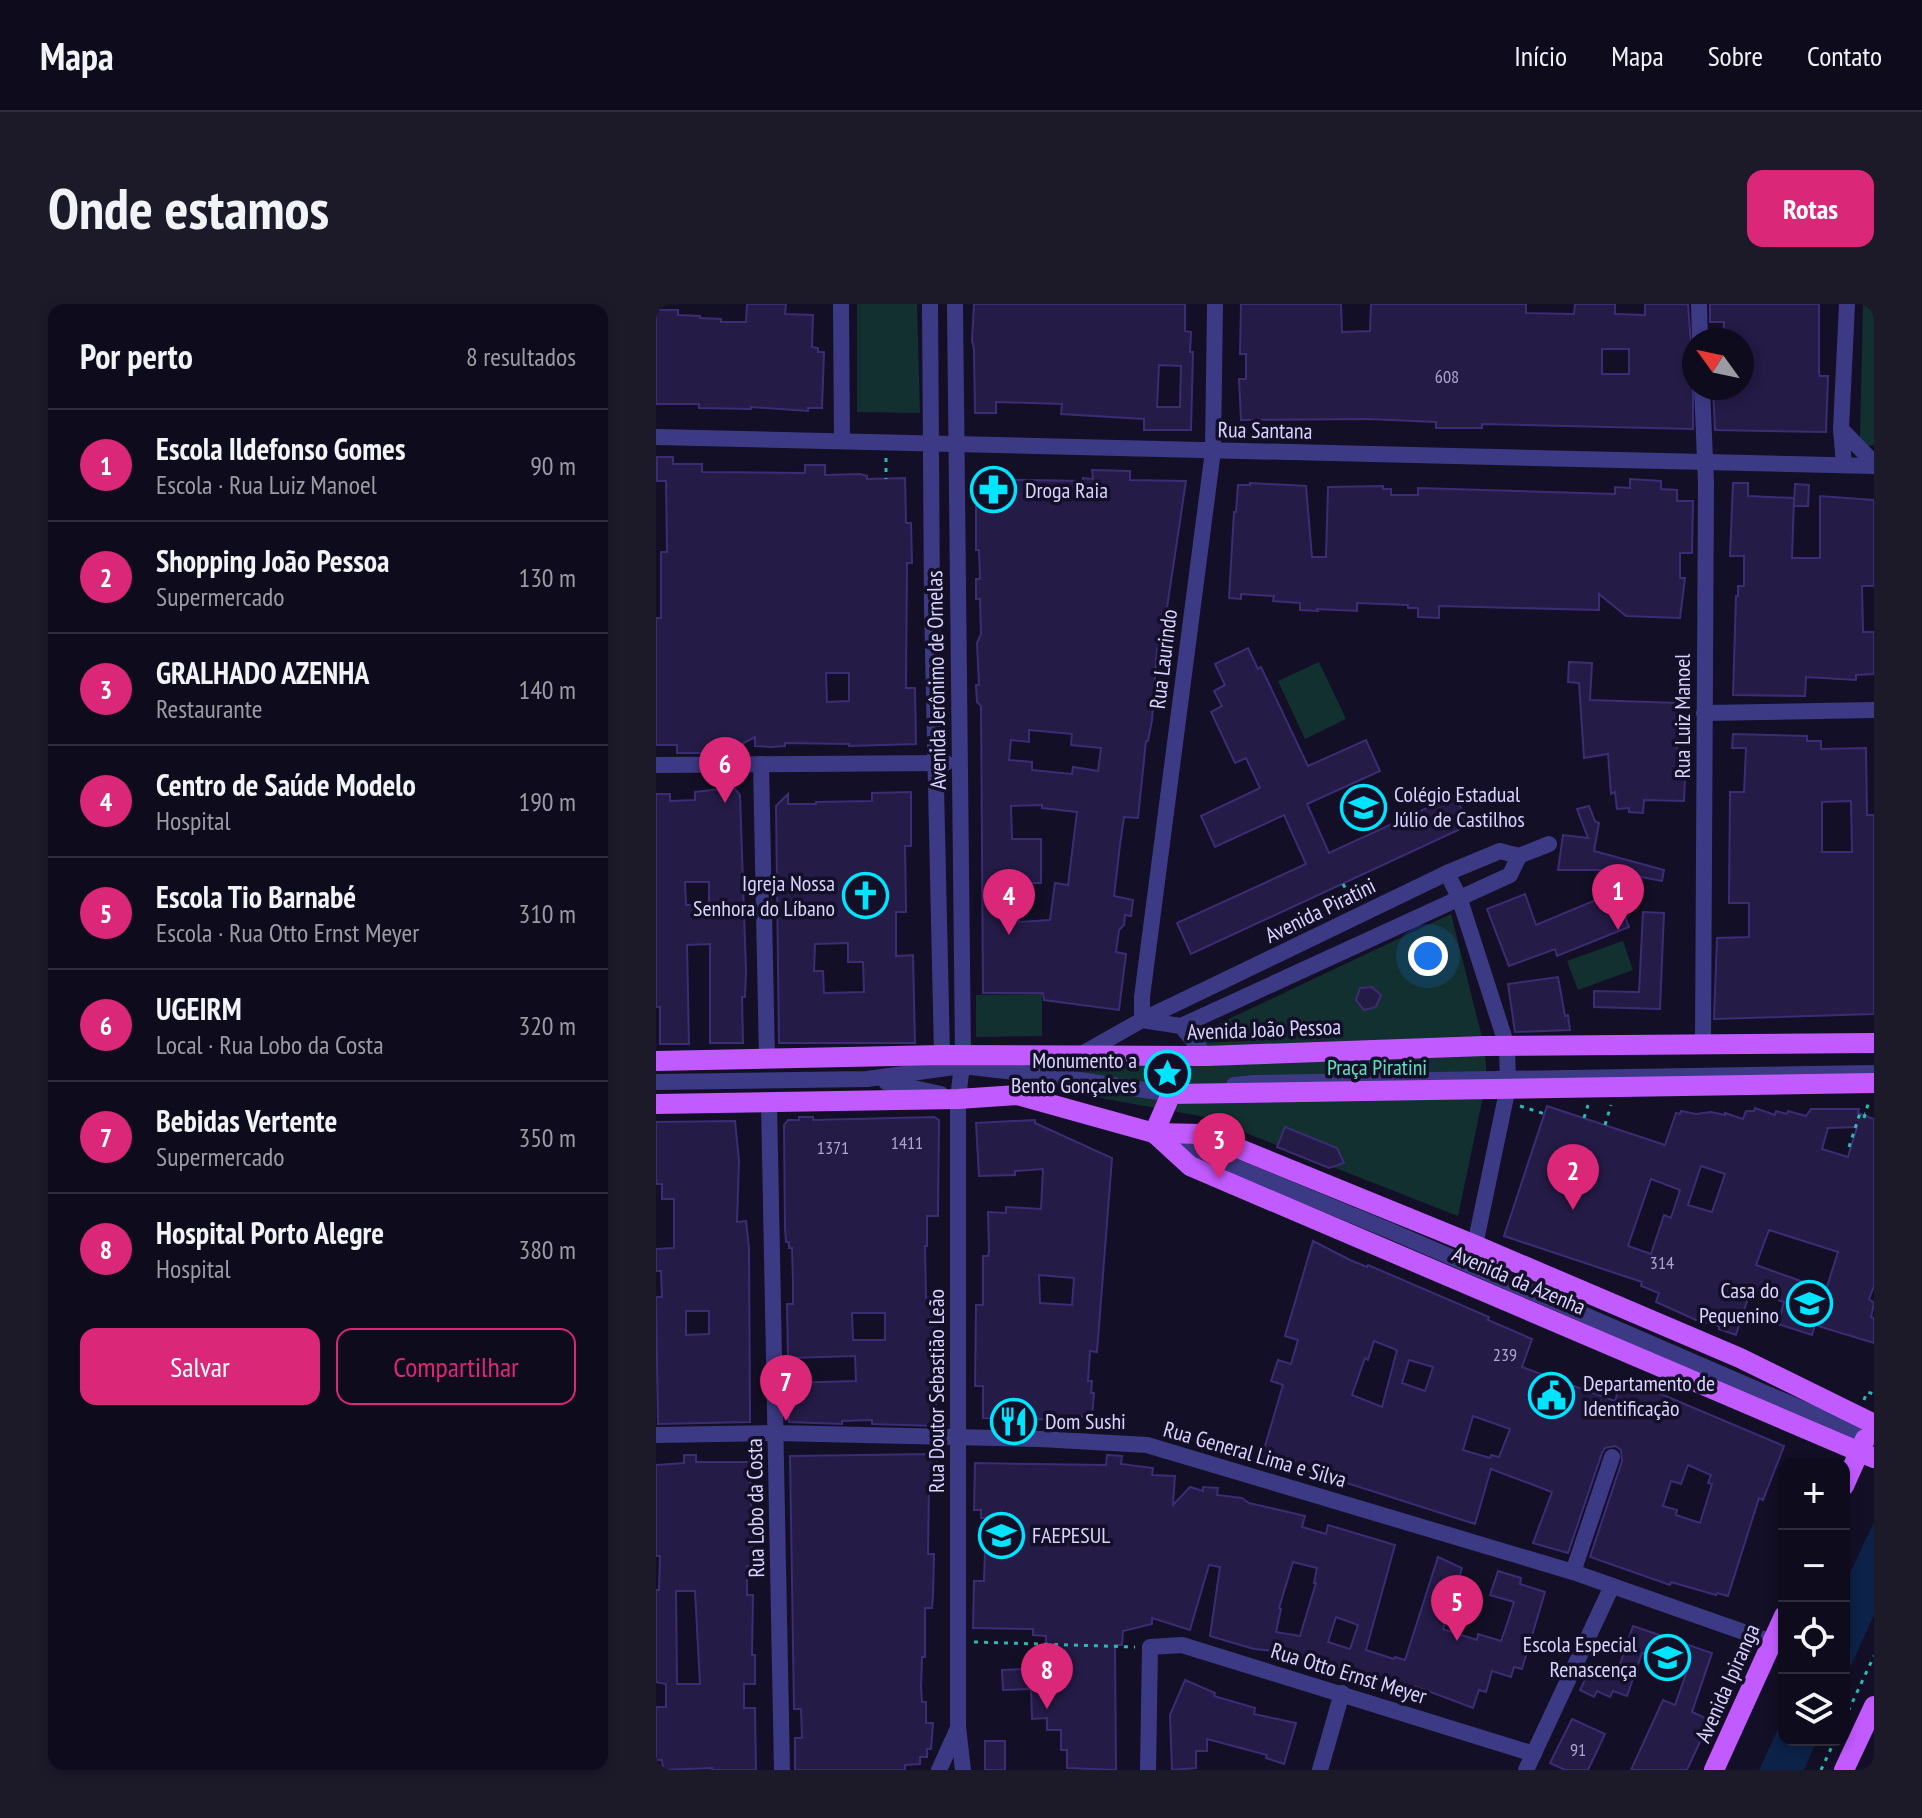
<!DOCTYPE html>
<html lang="pt">
<meta charset="utf-8">
<style>
:root{--surface:#0e0b1c;--page:#1c1929;--text:#f1f3f6;--muted:#9b9ba3;--line:#2e2b3b;--accent:#db2777}
body{margin:0;font-family:"PT Sans Narrow",sans-serif;background:var(--page);color:var(--text)}
.controls{position:absolute;right:24px;bottom:24px;display:grid;overflow:hidden;border-radius:16px;box-shadow:0 4px 12px #0003}
.controls button{width:72px;height:72px;display:grid;place-items:center;padding:0;border:0;border-bottom:2px solid var(--line);background:var(--surface);color:var(--text);font:40px sans-serif}
.compass{position:absolute;left:1026px;top:24px;width:72px;height:72px;border-radius:50%;background:var(--surface);box-shadow:0 4px 12px #0003;rotate:303deg}
.you{position:absolute;left:772px;top:652px;width:28px;height:28px;margin:-20px;border:6px solid #fff;border-radius:50%;background:#1a73e8;box-shadow:0 0 0 12px #1a73e833}
.badge{display:grid;place-items:center;width:52px;height:52px;border-radius:50%;background:var(--accent);color:#fff;font-size:26px;font-weight:700}
.pin{position:absolute;translate:-50% -66px;filter:drop-shadow(0 2px 4px #0008)}
.pin::after{content:'';position:absolute;top:42px;width:28px;height:24px;background:inherit;clip-path:polygon(0 0,100% 0,50% 100%)}
.list{margin:0;padding:0;list-style:none}
h2{display:flex;justify-content:space-between;align-items:center;height:104px;margin:0;padding:0 32px;font-size:34px}
h2 small{font-size:26px;font-weight:400;color:var(--muted)}
.list li{display:grid;grid-template-columns:52px 1fr auto;gap:24px;align-items:center;box-sizing:border-box;height:112px;padding:0 32px;border-top:2px solid var(--line)}
.list b{display:block;font-size:30px;white-space:nowrap}
.list p{margin:0;font-size:26px;white-space:nowrap;color:var(--muted)}
.list em{font-size:26px;font-style:normal;color:var(--muted)}
.actions{display:flex;gap:16px;padding:24px 32px}
.actions a{flex:1;padding:18px 0;border:2px solid var(--accent);border-radius:16px;text-align:center;font-size:28px;color:var(--accent)}
.actions .main{background:var(--accent);color:#fff}
.icon{flex:none;width:44px;height:44px;fill:none;stroke:currentColor;stroke-width:2;stroke-linecap:round;stroke-linejoin:round}
.map{position:relative;flex:none;width:1218px;height:1466px;overflow:hidden;border-radius:16px}
header{display:flex;align-items:center;gap:48px;box-sizing:border-box;height:112px;padding:0 40px;background:var(--surface);border-bottom:2px solid var(--line)}
header strong{font-size:38px}
nav{display:flex;gap:44px;margin-inline-start:auto;font-size:28px}
.intro{display:flex;align-items:center;justify-content:space-between;box-sizing:border-box;height:192px;padding:0 48px}
h1{margin:0;font-size:56px}
.button{padding:20px 36px;border-radius:16px;background:var(--accent);color:#fff;font-size:28px;font-weight:700}
main{display:flex;gap:48px;padding:0 48px}
aside{flex:1;background:var(--surface);border-radius:16px;box-shadow:0 4px 12px #0003}
.map>svg:first-child{display:block}
</style>
<header>
<strong>Mapa</strong>
<nav><a>Início</a><a>Mapa</a><a>Sobre</a><a>Contato</a></nav>
</header>
<div class="intro"><h1>Onde estamos</h1><a class="button">Rotas</a></div>
<main>
<aside>
<h2>Por perto<small>8 resultados</small></h2>
<ul class="list">
<li><span class="badge">1</span><div><b>Escola Ildefonso Gomes</b><p>Escola · Rua Luiz Manoel</p></div><em>90 m</em></li>
<li><span class="badge">2</span><div><b>Shopping João Pessoa</b><p>Supermercado</p></div><em>130 m</em></li>
<li><span class="badge">3</span><div><b>GRALHADO AZENHA</b><p>Restaurante</p></div><em>140 m</em></li>
<li><span class="badge">4</span><div><b>Centro de Saúde Modelo</b><p>Hospital</p></div><em>190 m</em></li>
<li><span class="badge">5</span><div><b>Escola Tio Barnabé</b><p>Escola · Rua Otto Ernst Meyer</p></div><em>310 m</em></li>
<li><span class="badge">6</span><div><b>UGEIRM</b><p>Local · Rua Lobo da Costa</p></div><em>320 m</em></li>
<li><span class="badge">7</span><div><b>Bebidas Vertente</b><p>Supermercado</p></div><em>350 m</em></li>
<li><span class="badge">8</span><div><b>Hospital Porto Alegre</b><p>Hospital</p></div><em>380 m</em></li>
</ul>
<div class="actions"><a class="main">Salvar</a><a>Compartilhar</a></div>
</aside>
<div class="map">
<svg width="1218" height="1466" viewBox="0 0 1218 1466">
<rect width="100%" height="100%" fill="#130f26"/>
<g fill="#12302f">
<polygon points="201,0 261,0 264,109 201,108"/>
<polygon points="1207,0 1218,0 1218,141 1212,142 1204,134"/>
<polygon points="663,358 690,415 649,435 622,377"/>
<polygon points="795,610 828,741 831,774 802,912 549,813 390,784 415,762 553,760 543,729"/>
<polygon points="967,637 977,666 922,686 911,657"/>
<polygon points="386,690 386,732 320,733 320,691"/>
</g>
<g fill="#0c2248">
<polygon points="1218,1218 1218,1311 1188,1377 1188,1282"/>
<polygon points="1128,1412 1128,1436 1161,1436 1148,1466 1103,1466"/>
</g>
<g fill="#241b47" stroke="#3b2d73" stroke-width="2" fill-rule="evenodd">
<polygon points="91,0 130,0 129,10 157,11 156,43 162,44 162,48 168,48 166,104 152,104 152,107 95,103 95,105 43,104 43,100 0,100 0,6 22,6 22,11 44,12 44,14 65,15 65,18 90,18"/>
<path d="M318,0H529V27L535,28L534,48H537L535,126H488V115L405,110L406,100L340,98V109H319L318,46L316,36ZM503,61L525,62L524,103H501Z"/>
<path d="M585,0H685L686,28L714,27L715,0H870V9L918,10L919,0H959V10L989,11V0H1032L1037,67V125L826,120V124H780V118L712,115L585,116L583,75H590V50H584ZM946,45H973V70H946Z"/>
<polygon points="1054,0 1163,0 1163,69 1164,72 1172,72 1170,128 1059,126 1057,84 1086,84 1086,36 1067,36 1068,18 1054,18"/>
<path d="M1,153H17V160H46V168L149,169V161H169V171L204,170L211,172V175L249,174L250,219H255L256,259H251L250,384H259L260,440L193,442V440L129,439V442L115,443L99,442V433L82,442L70,443V449H21V441H0V314H5V248H11L10,177H1ZM170,369H193V397L171,398Z"/>
<path d="M436,166L474,167V176L530,177L509,317H507L504,346L501,345L496,416L492,437H490L482,514L468,513L464,541L458,592L477,596L475,612L469,611L468,621L463,626L460,648L470,650L463,706L388,696L387,689H327L325,402L321,398L320,381H323L321,339L325,330L324,295H320V275H324L323,246H320V175L427,177V174L437,175ZM373,426L416,430L415,441L445,444L442,467L417,463L416,470L376,466V458L353,456L355,436L373,438ZM386,501V504L421,508L412,581L399,579L394,616L363,618L361,579H385V535H356L355,502Z"/>
<polygon points="974,175 1005,177 1005,185 1021,186 1021,197 1037,197 1036,249 1024,249 1024,274 1029,274 1024,314 970,312 943,290 943,306 783,302 783,314 762,313 762,304 752,304 752,301 701,299 701,307 661,305 662,307 644,306 644,299 617,297 618,292 585,290 585,295 573,294 578,208 580,208 582,181 594,181 594,179 650,182 656,253 670,253 672,183 727,182 727,185 735,185 735,191 762,191 762,184 959,190 959,183 974,184"/>
<polygon points="1077,179 1092,179 1092,192 1138,194 1136,254 1164,254 1164,192 1218,196 1218,282 1206,282 1207,328 1218,328 1218,370 1200,371 1200,376 1150,373 1149,392 1077,391 1080,292 1082,292 1082,282 1088,282 1088,252 1074,252"/>
<polygon points="1139,180 1153,181 1152,202 1138,202"/>
<polygon points="592,344 602,365 605,363 652,462 710,436 724,467 651,500 673,549 799,491 813,521 535,650 521,619 650,560 628,511 559,543 545,512 604,484 590,454 579,459 555,408 566,402 558,387 569,381 559,360"/>
<polygon points="913,358 936,359 934,396 1023,399 1021,448 1030,449 1028,497 988,496 987,509 973,508 973,504 961,505 959,488 955,490 952,450 928,454 923,379 912,378"/>
<path d="M1077,430L1151,432V437H1165V445L1210,444L1211,511H1218V710L1058,715L1061,634L1093,633V599H1073L1074,488H1088L1090,444H1076ZM1195,497L1196,548H1166V498Z"/>
<path d="M65,485H79L84,491L90,667L89,693H86L87,739H54V640L31,641L33,740H4V703H0V490H14V497L39,496V488ZM29,578H53V601H30Z"/>
<path d="M255,488V542H249L250,608H240V652L257,651L259,739H123L120,502L132,490V500H160V498L216,497V489ZM192,639V658H207L208,688L168,689L167,667H158L159,640Z"/>
<polygon points="933,502 939,517 943,519 938,547 1008,566 1006,577 950,566 902,566 907,531 932,534 921,505"/>
<polygon points="959,588 973,623 901,652 899,645 853,662 831,605 869,590 880,621"/>
<polygon points="987,608 1008,609 1004,705 938,703 938,687 983,688"/>
<polygon points="902,673 909,712 912,711 914,726 859,728 852,680"/>
<polygon points="716,683 725,691 720,703 708,706 700,696 704,684"/>
<path d="M891,802L1009,841L1020,809L1024,810L1025,807L1040,810L1055,808L1069,811V809L1087,815L1090,807H1098L1099,804L1119,811L1120,807L1131,810L1132,807L1150,812L1155,805H1203L1202,809L1218,815V982L1213,995L1218,999L1215,1013L1218,1014V1039L1159,1021L1156,1031L1122,1020L1128,998L1094,988L1080,1031L1063,1025V1022L1040,1016L1000,998L1003,989L985,982L986,978L848,932ZM1201,823L1192,853L1166,845L1172,824ZM1045,862L1069,870L1056,908L1032,901ZM995,875L1024,886L1015,914L1008,911L995,950L972,942ZM1113,926L1182,948L1170,986L1100,961Z"/>
<path d="M143,813H157V816L278,813L283,816L282,912H271V942H269L270,994L281,993L280,1122L216,1120V1116L186,1117V1120L133,1118L132,1079L200,1077L199,1052L132,1054L131,1000H137V978L136,944H133V938H130L129,925L128,821L132,816H143ZM196,1009H229V1036H197Z"/>
<path d="M379,816V819L456,854L441,1048L434,1047L432,1077H436L435,1089H438L436,1113H425L424,1116L327,1114V1082H319L320,1001H327V952H332L333,947L332,908L350,909V903L385,905L387,865L359,867V871L323,872L320,819ZM383,971L418,974L416,1001L384,999Z"/>
<path d="M79,817L83,857L81,918L90,917L93,944L94,1118L2,1120L0,993H6L5,967H0V945L18,944V895H6V880H1L0,875V818ZM30,1007H53V1030L30,1031Z"/>
<polygon points="629,823 681,844 688,859 673,864 621,843"/>
<path d="M657,937L694,956L711,963L712,961L833,1013L832,1016L876,1035L866,1063L959,1097L964,1080L992,1089L993,1085L1128,1142L1107,1196L1103,1194L1072,1292L1061,1289L1060,1291L1015,1278L1014,1281L934,1253L966,1157L965,1146L959,1142L949,1144L946,1149L912,1249L877,1239L896,1188L835,1165L819,1220L606,1152L627,1081L615,1077L622,1056L635,1060L642,1036L629,1032ZM718,1037L741,1046L726,1103L696,1091L709,1054L712,1056ZM753,1056L777,1063L769,1087L746,1079ZM817,1112L854,1125L843,1153L835,1151L834,1154L807,1146ZM1032,1161L1055,1171L1052,1179L1056,1180L1044,1219L1020,1211L1021,1206L1007,1202L1015,1177L1025,1180Z"/>
<polygon points="276,1150 281,1153 281,1174 275,1174 275,1182 273,1182 272,1250 278,1250 277,1291 276,1304 269,1304 269,1353 266,1353 265,1383 266,1398 270,1398 270,1419 277,1419 275,1445 271,1445 271,1453 264,1453 264,1460 249,1461 249,1466 139,1466 139,1434 146,1434 145,1405 138,1405 134,1152"/>
<path d="M28,1151H40V1158H94L97,1262H91V1291H97L96,1351H99V1380H88V1404H99L100,1466H56V1464L7,1466L6,1456H0V1403H10V1380L0,1378V1286H3L4,1252H0V1161L28,1159ZM20,1287H39L44,1380H21Z"/>
<path d="M451,1151L466,1152L465,1160L497,1164L496,1171L519,1172L517,1201L534,1183L547,1187V1183L562,1184L561,1191L586,1194L593,1199L649,1212L646,1223L670,1230L672,1221L739,1241L710,1346L738,1355L739,1353L749,1356L782,1253L806,1264L787,1325L821,1336L822,1330L845,1337L851,1320L858,1298L834,1291L842,1267L865,1274L864,1280L889,1288L866,1365L858,1363L855,1373L836,1367L830,1388L823,1386L817,1404L759,1382L758,1386L620,1344V1347L598,1345L554,1332L564,1263L553,1261L534,1326L496,1314V1320L467,1327L466,1341H459L460,1466L411,1464V1446H405V1426H391V1414L376,1415L375,1385L347,1386L346,1366L390,1364V1332L377,1331V1325L317,1324L318,1277H328L330,1214H325V1206H318L319,1159L450,1161ZM637,1258L661,1264L658,1279H660L644,1332L620,1328L625,1305L623,1304ZM680,1313L702,1321L694,1345L672,1338Z"/>
<polygon points="977,1322 1056,1349 1036,1408 1054,1416 1031,1466 975,1466 1007,1396 1019,1401 1032,1364 986,1349 971,1392 957,1387 954,1393 941,1387 938,1393 924,1386 936,1361 960,1372"/>
<polygon points="529,1376 559,1389 558,1392 599,1404 598,1410 640,1419 628,1460 610,1454 611,1451 551,1435 551,1447 540,1447 540,1464 516,1466 514,1411"/>
<polygon points="916,1415 949,1430 932,1466 909,1466 894,1459"/>
<rect x="329" y="1437" width="20" height="29"/>
</g>
<g fill="none" stroke-linecap="round" stroke-linejoin="round">
<g stroke="#2fb8b0" stroke-width="3" stroke-dasharray="4 6" stroke-linecap="butt">
<polyline points="230,154 230,175"/>
<polyline points="687,580 691,587 703,581 707,588 694,594 696,599"/>
<polyline points="864,802 889,810"/>
<polyline points="928,814 932,801"/>
<polyline points="1208,814 1213,797"/>
<polyline points="949,821 955,801"/>
<polyline points="1193,843 1204,809 1209,810"/>
<polyline points="1208,1096 1211,1088 1218,1090"/>
<polyline points="318,1338 479,1343"/>
<polyline points="1188,1416 1218,1352"/>
<polyline points="1165,1466 1179,1436"/>
</g>
<g stroke="#3d3a85" stroke-width="16">
<polyline points="185,0 186,137"/>
<polyline points="274,0 276,302 286,751 278,754"/>
<polyline points="299,0 307,752 302,795 302,1423 307,1466"/>
<polyline points="559,0 557,147 486,693 486,716 791,569 844,547 863,552 893,540"/>
<polyline points="1043,0 1044,36"/>
<polyline points="1046,84 1050,179 1047,740"/>
<polyline points="1185,125 1218,159"/>
<polyline points="0,133 1218,162"/>
<polyline points="1188,161 1185,125 1191,0"/>
<polyline points="1048,409 1218,406"/>
<polyline points="105,460 111,755"/>
<polyline points="0,461 290,459"/>
<polyline points="791,569 803,593 851,742 852,783 819,941"/>
<polyline points="525,722 854,571 863,552"/>
<polyline points="424,751 486,716 525,722 550,752"/>
<polyline points="0,778 211,775 306,762 403,773 515,790 524,789"/>
<polyline points="230,778 285,790"/>
<polyline points="578,781 598,779 1218,769"/>
<polyline points="113,798 126,1466"/>
<polyline points="507,833 737,928 1218,1136"/>
<polyline points="0,1131 120,1129 384,1135 491,1141 917,1268 1116,1338"/>
<polyline points="917,1268 956,1153"/>
<polyline points="283,1466 302,1424"/>
<polyline points="492,1466 494,1343 526,1341 878,1450"/>
<polyline points="664,1466 686,1389"/>
<polyline points="870,1466 956,1282"/>
</g>
<g stroke="#c25bff" stroke-width="20">
<polyline points="0,757 286,751 550,752 828,742 1218,739"/>
<polyline points="0,800 302,795 361,791 498,829 547,830 819,941 1084,1054 1218,1120"/>
<polyline points="498,829 534,862 1218,1154"/>
<polyline points="498,829 515,790 1218,779"/>
<polyline points="1188,1182 1209,1135"/>
<polyline points="1058,1466 1128,1312"/>
<polyline points="1188,1466 1218,1402"/>
</g>
</g>
<defs>
<symbol id="pharmacy-ring" viewBox="-11 -11 22 22"><circle r="9.5" fill="#130f26" stroke="#00e5ff" stroke-width="1.5"/><path d="M-2-6h4v4h4v4h-4v4h-4v-4h-4v-4h4Z" fill="#00e5ff"/></symbol>
<symbol id="school-ring" viewBox="-11 -11 22 22"><circle r="9.5" fill="#130f26" stroke="#00e5ff" stroke-width="1.5"/><path d="M0-5L7-2L0 1L-7-2ZM-4 1L0 2.5L4 1V4Q0 6-4 4Z" fill="#00e5ff"/></symbol>
<symbol id="church-ring" viewBox="-11 -11 22 22"><circle r="9.5" fill="#130f26" stroke="#00e5ff" stroke-width="1.5"/><path d="M-1.2-6h2.4v3.5h3.3v2.4h-3.3V6h-2.4V-.1h-3.3v-2.4h3.3Z" fill="#00e5ff"/></symbol>
<symbol id="sight-ring" viewBox="-11 -11 22 22"><circle r="9.5" fill="#130f26" stroke="#00e5ff" stroke-width="1.5"/><path d="M0-6L1.8-2.2L6-1.7L2.9 1.2L3.7 5.4L0 3.3L-3.7 5.4L-2.9 1.2L-6-1.7L-1.8-2.2Z" fill="#00e5ff"/></symbol>
<symbol id="civic-ring" viewBox="-11 -11 22 22"><circle r="9.5" fill="#130f26" stroke="#00e5ff" stroke-width="1.5"/><path d="M-.6-6.5H3V-4.5H.6V-3L4-1V1h2V6H-6V1h2V-1L-.6-3ZM-1.2 2.5V6h2.4V2.5Z" fill="#00e5ff"/></symbol>
<symbol id="restaurant-ring" viewBox="-11 -11 22 22"><circle r="9.5" fill="#130f26" stroke="#00e5ff" stroke-width="1.5"/><path d="M-5-6h1v4h1v-4h1v4h1v-4h1v5L-1.5 .5V6h-2V.5L-5-1ZM5-6V6H3V1.5H1.5Q1.5-4 5-6Z" fill="#00e5ff"/></symbol>
<symbol id="university-ring" viewBox="-11 -11 22 22"><circle r="9.5" fill="#130f26" stroke="#00e5ff" stroke-width="1.5"/><path d="M0-5L7-2L0 1L-7-2ZM-4 1L0 2.5L4 1V4Q0 6-4 4Z" fill="#00e5ff"/></symbol>
</defs>
<g fill-rule="evenodd">
<use href="#pharmacy-ring" x="312" y="160" width="51" height="51"/>
<use href="#school-ring" x="682" y="478" width="51" height="51"/>
<use href="#church-ring" x="184" y="566" width="51" height="51"/>
<use href="#sight-ring" x="486" y="744" width="51" height="51"/>
<use href="#school-ring" x="1128" y="974" width="51" height="51"/>
<use href="#civic-ring" x="870" y="1066" width="51" height="51"/>
<use href="#restaurant-ring" x="332" y="1092" width="51" height="51"/>
<use href="#university-ring" x="320" y="1206" width="51" height="51"/>
<use href="#school-ring" x="986" y="1328" width="51" height="51"/>
</g>
<g text-anchor="middle" dominant-baseline="central" stroke-width="7" stroke-linejoin="round" paint-order="stroke">
<g font-size="18" fill="#aca6d1">
<text x="791" y="72">608</text>
<text x="251" y="838">1411</text>
<text x="177" y="843">1371</text>
<text x="1006" y="958">314</text>
<text x="849" y="1050">239</text>
<text x="922" y="1445">91</text>
</g>
<g font-size="22" fill="#d9d4ff" stroke="#130f26">
<text transform="translate(609 126) rotate(1)">Rua Santana</text>
<text transform="translate(507 355) rotate(-83)">Rua Laurindo</text>
<text transform="translate(280 376) rotate(-91)">Avenida Jerônimo de Ornelas</text>
<text transform="translate(1026 412) rotate(-90)">Rua Luiz Manoel</text>
<text transform="translate(664 606) rotate(-26)">Avenida Piratini</text>
<text transform="translate(608 725) rotate(-2)">Avenida João Pessoa</text>
<text transform="translate(863 976) rotate(23)">Avenida da Azenha</text>
<text transform="translate(280 1087) rotate(-90)">Rua Doutor Sebastião Leão</text>
<text transform="translate(599 1150) rotate(16)">Rua General Lima e Silva</text>
<text transform="translate(99 1204) rotate(-91)">Rua Lobo da Costa</text>
<text transform="translate(693 1369) rotate(17)">Rua Otto Ernst Meyer</text>
<text transform="translate(1071 1379) rotate(-66)">Avenida Ipiranga</text>
</g>
<g font-size="22" fill="#d9d4ff" stroke="#130f26" text-anchor="start">
<text x="369" y="186">Droga Raia</text>
<text x="738" y="490">Colégio Estadual<tspan x="738" dy="25">Júlio de Castilhos</tspan></text>
<text x="179" y="579" text-anchor="end">Igreja Nossa<tspan x="179" dy="25">Senhora do Líbano</tspan></text>
<text x="481" y="756" text-anchor="end">Monumento a<tspan x="481" dy="25">Bento Gonçalves</tspan></text>
<text x="1123" y="986" text-anchor="end">Casa do<tspan x="1123" dy="25">Pequenino</tspan></text>
<text x="927" y="1079">Departamento de<tspan x="927" dy="25">Identificação</tspan></text>
<text x="389" y="1117">Dom Sushi</text>
<text x="376" y="1231">FAEPESUL</text>
<text x="981" y="1340" text-anchor="end">Escola Especial<tspan x="981" dy="25">Renascença</tspan></text>
</g>
<g font-size="22" fill="#5fe0c0" stroke="#130f26">
<text x="721" y="763">Praça Piratini</text>
</g>
</g>
</svg>
<div class="controls">
<button>+</button>
<button>−</button>
<button><svg class="icon" aria-label="locate" viewBox="0 0 24 24"><circle cx="12" cy="12" r="6"/><path d="M12 2v4M12 18v4M2 12h4M18 12h4"/></svg></button>
<button><svg class="icon" aria-label="layers" viewBox="0 0 24 24"><path d="M12 4l9 5-9 5-9-5zM3 14l9 5 9-5"/></svg></button>
</div>
<svg class="compass" viewBox="-18 -18 36 36"><path d="M0-13l5 13h-10z" fill="#e53935"/><path d="M0 13l5-13h-10z" fill="#9b9ba3"/></svg>
<div class="you"></div>
<div class="pin badge" style="left:962px;top:626px">1</div>
<div class="pin badge" style="left:917px;top:906px">2</div>
<div class="pin badge" style="left:563px;top:875px">3</div>
<div class="pin badge" style="left:353px;top:631px">4</div>
<div class="pin badge" style="left:801px;top:1337px">5</div>
<div class="pin badge" style="left:69px;top:499px">6</div>
<div class="pin badge" style="left:130px;top:1117px">7</div>
<div class="pin badge" style="left:391px;top:1405px">8</div>
</div>
</main>
